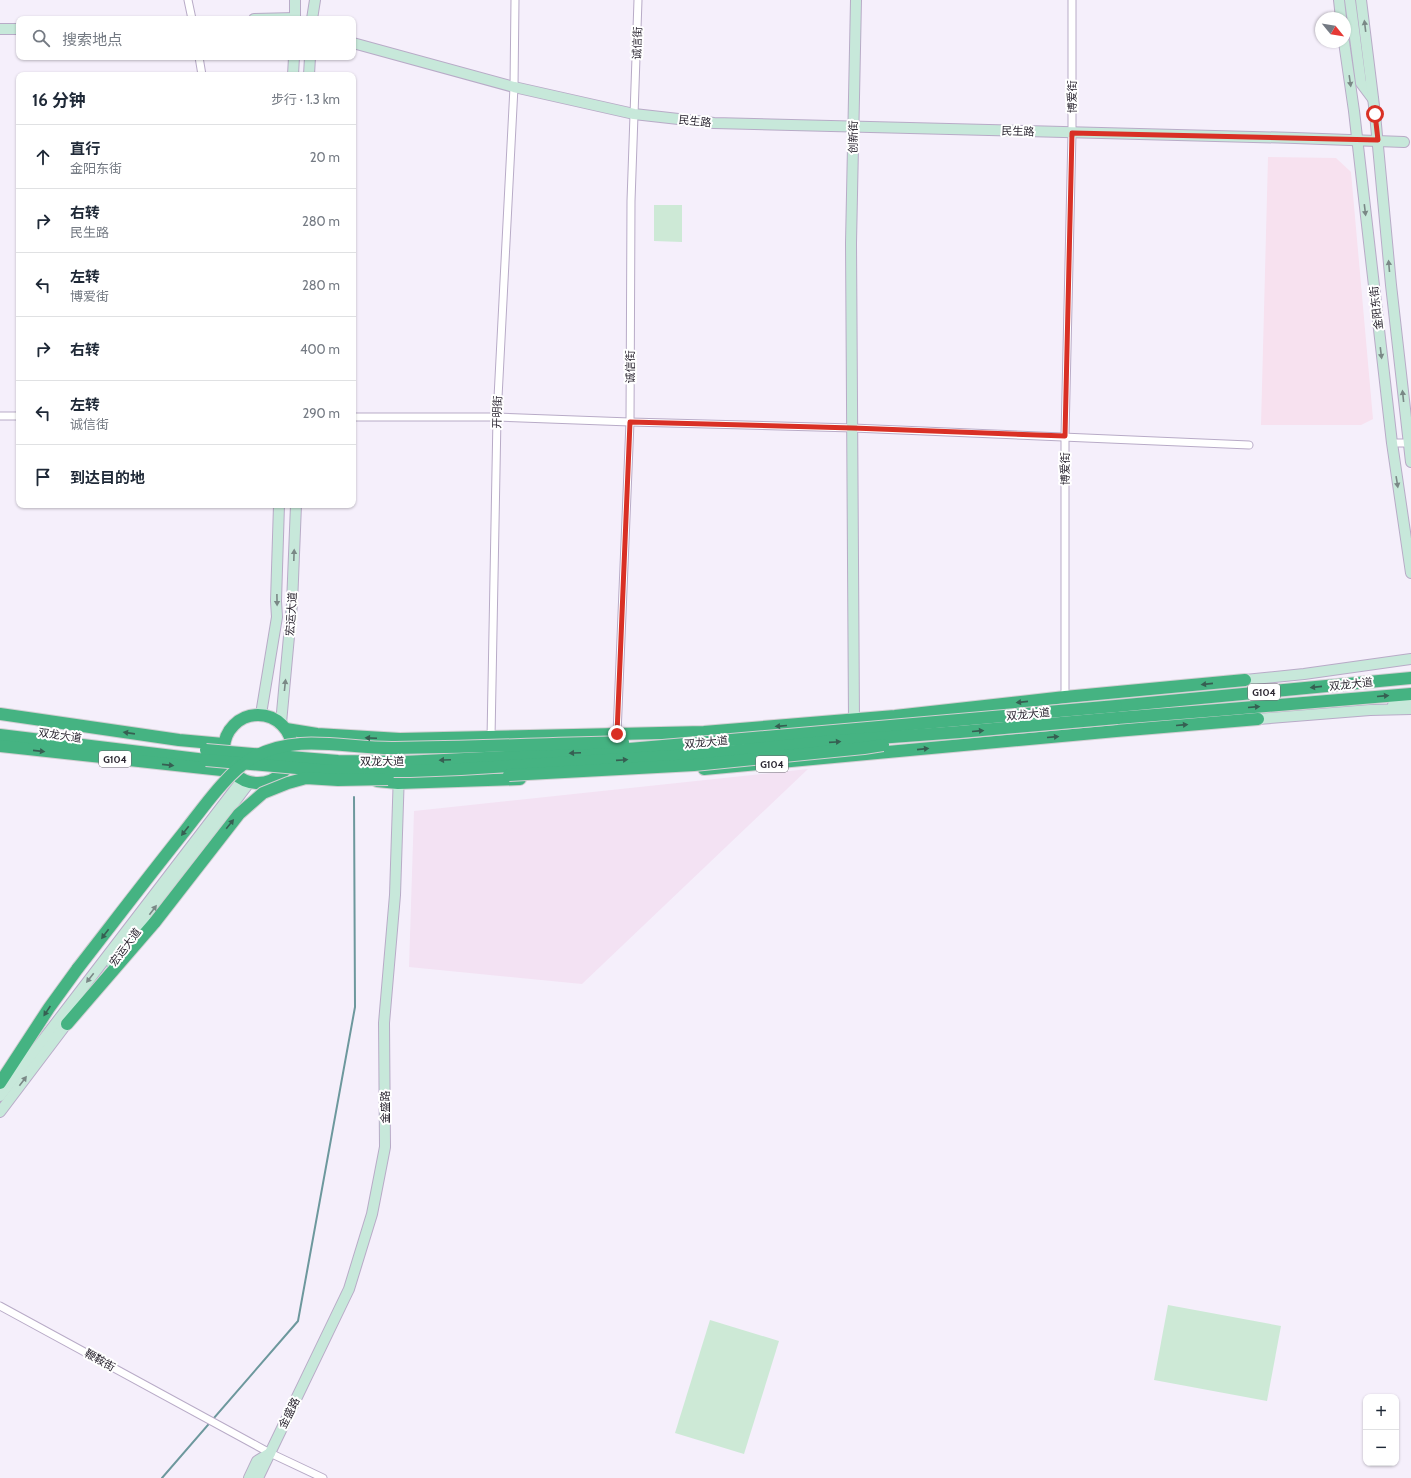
<!DOCTYPE html>
<html lang="zh">
<meta charset="utf-8">
<style>
:root{--surface:#fff;--page:#f6f6f7;--text:#1f2937;--muted:#747a83;--line:#e0e1e3}
body{margin:0;font-family:Cabin,"Noto Sans SC",sans-serif;background:var(--page);color:var(--text)}
.controls{position:absolute;right:12px;bottom:12px;display:grid;overflow:hidden;border-radius:8px;box-shadow:0 1px 3px #0004}
.controls button{width:36px;height:36px;display:grid;place-items:center;padding:0;border:0;border-bottom:1px solid var(--line);background:var(--surface);color:var(--text);font:20px sans-serif}
.compass{position:absolute;left:1315px;top:12px;width:36px;height:36px;border-radius:50%;background:var(--surface);box-shadow:0 1px 3px #0004;rotate:120deg}
.stop{position:absolute;width:12px;height:12px;margin:-9px;border:3px solid #d93025;border-radius:50%;background:#fff}
.stop.end{background:#d93025;border-color:#fff;box-shadow:0 1px 4px #0008}
.list{margin:0;padding:0;list-style:none}
h2{display:flex;justify-content:space-between;align-items:center;height:52px;margin:0;padding:0 16px;font-size:17px}
h2 small{font-size:13px;font-weight:400;color:var(--muted)}
.list li{display:grid;grid-template-columns:26px 1fr auto;gap:12px;align-items:center;box-sizing:border-box;height:64px;padding:0 16px;border-top:1px solid var(--line)}
.list b{display:block;font-size:15px;white-space:nowrap}
.list p{margin:0;font-size:13px;white-space:nowrap;color:var(--muted)}
.list em{font-size:13px;font-style:normal;color:var(--muted)}
.icon{flex:none;width:22px;height:22px;fill:none;stroke:currentColor;stroke-width:2;stroke-linecap:round;stroke-linejoin:round}
.map{position:relative;flex:none;width:1411px;height:1478px;overflow:hidden}
.search{position:absolute;background:var(--surface);box-shadow:0 1px 3px #0004;left:16px;top:16px;width:340px;height:44px;display:flex;align-items:center;gap:10px;box-sizing:border-box;padding:0 14px;border-radius:8px;color:var(--muted);font-size:15px}
.panel{position:absolute;background:var(--surface);box-shadow:0 1px 3px #0004;left:16px;top:72px;width:340px;height:436px;border-radius:8px}
.map>svg:first-child{display:block}
</style>
<div class="map">
<svg width="1411" height="1478" viewBox="0 0 1411 1478">
<rect width="100%" height="100%" fill="#f5effb"/>
<polygon fill="#f7e1ef" points="1268,157 1336,158 1351,172 1373,419 1361,425 1261,425"/>
<polygon fill="#f3e2f3" points="808,769 582,984 409,967 414,811"/>
<g fill="#cde9d6">
<polygon points="654,205 682,205 682,242 654,241"/>
<polygon points="1168,1305 1281,1326 1267,1401 1154,1380"/>
<polygon points="710,1320 779,1341 744,1454 675,1433"/>
</g>
<g fill="none" stroke-linecap="round" stroke-linejoin="round">
<polyline stroke="#6d989d" stroke-width="2" points="162,1478 298,1321 355,1007 354,797"/>
<defs>
<g id="street">
<polyline points="188,0 192,19"/>
<polyline points="199,57 202,75"/>
<polyline points="0,416 19,416"/>
<polyline points="353,417 497,417 630,422 853,428 1249,445"/>
<polyline points="1392,443 1411,443"/>
<polyline points="1065,697 1065,436 1072,133 1072,0"/>
<polyline points="617,734 630,422 631,201 638,0"/>
<polyline points="491,738 497,417 514,87 515,0"/>
<polyline points="0,1306 270,1453 323,1478"/>
</g>
<g id="secondary">
<polyline points="1339,0 1341,18"/>
<polyline points="1350,0 1361,83 1373,99"/>
<polyline points="1361,0 1375,114 1391,285 1411,462"/>
<polyline points="254,19 295,18"/>
<polyline points="295,19 295,0"/>
<polyline points="312,19 315,0"/>
<polyline points="0,29 19,29"/>
<polyline points="1344,42 1354,111 1392,443 1411,573"/>
<polyline points="353,43 514,87 634,114 714,123 1295,138 1404,142"/>
<polyline points="293,75 294,57"/>
<polyline points="309,75 310,57"/>
<polyline points="1245,680 1304,674 1411,659"/>
<polyline points="1393,705 1411,701"/>
<polyline points="261,714 277,617 276,601 279,505"/>
<polyline points="1258,719 1370,710 1411,709"/>
<polyline points="854,720 851,243 856,0"/>
<polyline points="281,723 292,604 296,505"/>
<polyline points="112,964 249,783"/>
<polyline points="0,1096 242,780"/>
<polyline points="0,1112 71,1018"/>
<polyline points="249,1478 257,1461 270,1453"/>
<polyline points="258,1478 349,1289 372,1214 385,1147 384,1023 395,895 400,741"/>
</g>
<g id="highway">
<polyline points="1116,706 1411,678"/>
<polyline points="0,714 179,740 223,744"/>
<circle cx="258" cy="749" r="34"/>
<polyline points="1117,718 1218,710 1411,694"/>
<polyline points="286,729 317,734 400,739 704,732 895,716 1065,697 1245,680"/>
<polyline points="0,735 206,760"/>
<polyline points="0,746 231,771"/>
<polyline points="704,769 1116,731 1258,719"/>
<polyline points="377,781 398,783 520,779"/>
<polyline points="67,1024 155,922"/>
<polyline points="0,1083 49,1008 78,968"/>
</g>
</defs>
<use href="#street" stroke="#b8abc7" stroke-width="9"/>
<use href="#secondary" stroke="#b8abc7" stroke-width="12"/>
<use href="#highway" stroke="#d1cfd2" stroke-width="14"/>
<use href="#street" stroke="#fff" stroke-width="7"/>
<use href="#secondary" stroke="#c7e8da" stroke-width="10"/>
<use href="#highway" stroke="#45b382" stroke-width="12"/>
<defs>
<g id="highway-bridge">
<polyline points="206,750 338,761 404,762 584,753 1116,706"/>
<polyline points="206,760 331,771 410,771 461,769 707,754 823,742 960,732 1117,718"/>
<polyline points="509,775 694,765 864,748 883,745"/>
<polyline points="155,922 239,814 263,793 288,783 306,778 338,780 388,779"/>
<path d="M78,968C113,923 148,877 184,832C203,808 226,774 252,758C296,732 347,749 395,748C471,747 547,744 623,742"/>
</g>
</defs>
<use href="#highway-bridge" stroke="#d1cfd2" stroke-width="14" stroke-linecap="butt"/>
<use href="#highway-bridge" stroke="#45b382" stroke-width="12"/>
</g>
<defs><path id="oneway-solid" d="M-6-.8H1V-3.2L6.5 0L1 3.2V.8H-6Z"/></defs>
<g fill="#7a8886">
<use href="#oneway-solid" transform="translate(1365 26) rotate(-97)"/>
<use href="#oneway-solid" transform="translate(1350 81) rotate(82)"/>
<use href="#oneway-solid" transform="translate(1365 210) rotate(83)"/>
<use href="#oneway-solid" transform="translate(1389 266) rotate(-95)"/>
<use href="#oneway-solid" transform="translate(1381 353) rotate(83)"/>
<use href="#oneway-solid" transform="translate(1403 396) rotate(-96)"/>
<use href="#oneway-solid" transform="translate(1397 482) rotate(81)"/>
<use href="#oneway-solid" transform="translate(294 555) rotate(-88)"/>
<use href="#oneway-solid" transform="translate(277 600) rotate(89)"/>
<use href="#oneway-solid" transform="translate(285 685) rotate(-84)"/>
<use href="#oneway-solid" transform="translate(153 910) rotate(-53)"/>
<use href="#oneway-solid" transform="translate(90 978) rotate(128)"/>
<use href="#oneway-solid" transform="translate(23 1081) rotate(-53)"/>
</g>
<g fill="#365f52">
<use href="#oneway-solid" transform="translate(1207 684) rotate(174)"/>
<use href="#oneway-solid" transform="translate(1316 687) rotate(174)"/>
<use href="#oneway-solid" transform="translate(1383 696) rotate(-5)"/>
<use href="#oneway-solid" transform="translate(1022 702) rotate(174)"/>
<use href="#oneway-solid" transform="translate(1254 707) rotate(-5)"/>
<use href="#oneway-solid" transform="translate(1182 725) rotate(-5)"/>
<use href="#oneway-solid" transform="translate(781 726) rotate(175)"/>
<use href="#oneway-solid" transform="translate(978 731) rotate(-5)"/>
<use href="#oneway-solid" transform="translate(129 733) rotate(-172)"/>
<use href="#oneway-solid" transform="translate(1053 737) rotate(-5)"/>
<use href="#oneway-solid" transform="translate(371 738) rotate(-177)"/>
<use href="#oneway-solid" transform="translate(835 742) rotate(-4)"/>
<use href="#oneway-solid" transform="translate(923 749) rotate(-6)"/>
<use href="#oneway-solid" transform="translate(39 751) rotate(6)"/>
<use href="#oneway-solid" transform="translate(575 753) rotate(177)"/>
<use href="#oneway-solid" transform="translate(445 760) rotate(177)"/>
<use href="#oneway-solid" transform="translate(622 760) rotate(-4)"/>
<use href="#oneway-solid" transform="translate(168 765) rotate(6)"/>
<use href="#oneway-solid" transform="translate(230 824) rotate(-51)"/>
<use href="#oneway-solid" transform="translate(185 831) rotate(128)"/>
<use href="#oneway-solid" transform="translate(105 934) rotate(127)"/>
<use href="#oneway-solid" transform="translate(47 1011) rotate(124)"/>
</g>
<g fill="none" stroke-linecap="round" stroke-linejoin="round">
<polyline stroke="#d93025" stroke-width="5" points="617,734 630,422 853,428 1065,436 1072,133 1378,140 1375,114"/>
</g>
<g text-anchor="middle" dominant-baseline="central" stroke-width="4" stroke-linejoin="round" paint-order="stroke">
<g fill="#fff" stroke="#6b6870" stroke-width="1">
<rect x="1248" y="684" width="32" height="16" rx="3"/>
<rect x="99" y="751" width="32" height="16" rx="3"/>
<rect x="756" y="756" width="32" height="16" rx="3"/>
</g>
<g font-size="10" font-weight="bold" fill="#2c2732">
<text x="1264" y="692">G104</text>
<text x="115" y="759">G104</text>
<text x="772" y="764">G104</text>
</g>
<g font-size="11" fill="#2c2732" stroke="#fff">
<text transform="translate(637 43) rotate(-88)">诚信街</text>
<text transform="translate(1072 97) rotate(-90)">博爱街</text>
<text transform="translate(695 121) rotate(6)">民生路</text>
<text transform="translate(1018 131) rotate(2)">民生路</text>
<text transform="translate(853 137) rotate(-89)">创新街</text>
<text transform="translate(1376 308) rotate(-97)">金阳东街</text>
<text transform="translate(630 367) rotate(-90)">诚信街</text>
<text transform="translate(497 412) rotate(-88)">开明街</text>
<text transform="translate(1065 469) rotate(-90)">博爱街</text>
<text transform="translate(291 614) rotate(-86)">宏运大道</text>
<text transform="translate(1351 684) rotate(-6)">双龙大道</text>
<text transform="translate(1028 714) rotate(-5)">双龙大道</text>
<text transform="translate(60 735) rotate(8)">双龙大道</text>
<text transform="translate(706 742) rotate(-5)">双龙大道</text>
<text x="382" y="761">双龙大道</text>
<text transform="translate(125 947) rotate(-53)">宏运大道</text>
<text transform="translate(385 1107) rotate(-90)">金盛路</text>
<text transform="translate(100 1360) rotate(29)">鞭鞍街</text>
<text transform="translate(289 1413) rotate(-64)">金盛路</text>
</g>
</g>
</svg>
<div class="controls">
<button>+</button>
<button>−</button>
</div>
<svg class="compass" viewBox="-18 -18 36 36"><path d="M0-13l5 13h-10z" fill="#e53935"/><path d="M0 13l5-13h-10z" fill="#747a83"/></svg>
<div class="stop" style="left:1375px;top:114px"></div>
<div class="stop end" style="left:617px;top:734px"></div>
<div class="search"><svg class="icon" aria-label="search" viewBox="0 0 24 24"><circle cx="10" cy="10" r="6"/><path d="M15 15l6 6"/></svg>搜索地点</div>
<section class="panel">
<h2>16 分钟<small>步行 · 1.3 km</small></h2>
<ul class="list">
<li><svg class="icon" aria-label="ahead" viewBox="0 0 24 24"><path d="M12 20V5M6 11l6-6 6 6"/></svg><div><b>直行</b><p>金阳东街</p></div><em>20 m</em></li>
<li><svg class="icon" aria-label="right" viewBox="0 0 24 24"><path d="M7 20v-9h11M14 6l5 5-5 5"/></svg><div><b>右转</b><p>民生路</p></div><em>280 m</em></li>
<li><svg class="icon" aria-label="left" viewBox="0 0 24 24"><path d="M17 20v-9H6M10 6l-5 5 5 5"/></svg><div><b>左转</b><p>博爱街</p></div><em>280 m</em></li>
<li><svg class="icon" aria-label="right" viewBox="0 0 24 24"><path d="M7 20v-9h11M14 6l5 5-5 5"/></svg><div><b>右转</b></div><em>400 m</em></li>
<li><svg class="icon" aria-label="left" viewBox="0 0 24 24"><path d="M17 20v-9H6M10 6l-5 5 5 5"/></svg><div><b>左转</b><p>诚信街</p></div><em>290 m</em></li>
<li><svg class="icon" aria-label="arrive" viewBox="0 0 24 24"><path d="M6 21V4h12l-3 4 3 4H6"/></svg><div><b>到达目的地</b></div></li>
</ul>
</section>
</div>
